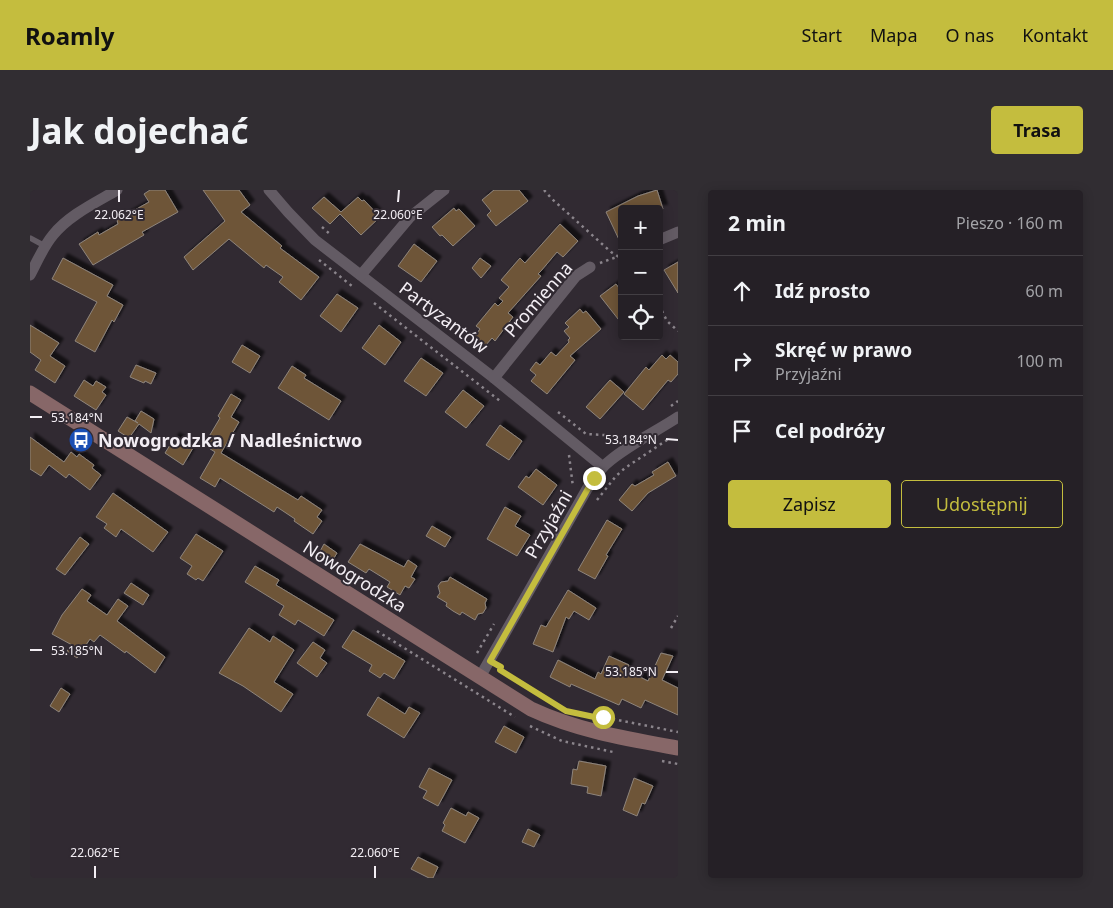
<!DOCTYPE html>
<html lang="pl">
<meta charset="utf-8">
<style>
:root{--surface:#252026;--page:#312d32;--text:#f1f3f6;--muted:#a3a3a7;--line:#423e43;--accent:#c4bd3e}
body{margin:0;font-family:"Noto Sans",sans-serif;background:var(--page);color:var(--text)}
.controls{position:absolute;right:15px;top:15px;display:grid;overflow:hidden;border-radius:5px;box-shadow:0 2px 12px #0003}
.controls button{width:45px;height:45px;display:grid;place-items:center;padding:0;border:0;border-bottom:1px solid var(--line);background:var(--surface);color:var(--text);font:25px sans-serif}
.stop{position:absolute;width:15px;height:15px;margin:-11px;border:4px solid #c4bd3e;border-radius:50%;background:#fff}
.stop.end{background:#c4bd3e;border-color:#fff;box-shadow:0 1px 5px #0008}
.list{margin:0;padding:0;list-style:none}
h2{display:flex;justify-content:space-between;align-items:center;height:65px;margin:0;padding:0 20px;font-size:21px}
h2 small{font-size:16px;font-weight:400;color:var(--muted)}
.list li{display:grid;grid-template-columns:32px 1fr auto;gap:15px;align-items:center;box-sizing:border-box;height:70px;padding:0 20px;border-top:1px solid var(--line)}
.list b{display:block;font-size:19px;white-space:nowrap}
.list p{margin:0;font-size:16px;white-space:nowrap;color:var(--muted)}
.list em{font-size:16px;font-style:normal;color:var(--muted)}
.actions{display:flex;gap:10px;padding:15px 20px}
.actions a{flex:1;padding:11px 0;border:1px solid var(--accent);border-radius:5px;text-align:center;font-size:18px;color:var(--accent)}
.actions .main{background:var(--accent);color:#111}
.icon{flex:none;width:28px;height:28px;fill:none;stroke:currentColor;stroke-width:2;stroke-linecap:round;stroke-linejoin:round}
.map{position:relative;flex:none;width:648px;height:688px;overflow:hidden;border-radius:5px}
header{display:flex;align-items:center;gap:30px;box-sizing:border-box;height:70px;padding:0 25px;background:var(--accent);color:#111}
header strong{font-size:24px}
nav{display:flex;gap:28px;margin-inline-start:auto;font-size:18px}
.intro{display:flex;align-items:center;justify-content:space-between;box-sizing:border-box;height:120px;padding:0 30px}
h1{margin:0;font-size:35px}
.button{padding:12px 22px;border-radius:5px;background:var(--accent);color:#111;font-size:18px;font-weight:700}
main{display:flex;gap:30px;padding:0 30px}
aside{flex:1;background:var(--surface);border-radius:5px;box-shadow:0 2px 12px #0003}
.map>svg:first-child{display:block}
</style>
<header>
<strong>Roamly</strong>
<nav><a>Start</a><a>Mapa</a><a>O nas</a><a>Kontakt</a></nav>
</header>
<div class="intro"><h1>Jak dojechać</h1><a class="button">Trasa</a></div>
<main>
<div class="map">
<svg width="648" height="688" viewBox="0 0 648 688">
<defs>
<filter id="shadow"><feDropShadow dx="4.5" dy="-4.5" stdDeviation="1" flood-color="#0009"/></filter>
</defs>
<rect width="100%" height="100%" fill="#312a32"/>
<g fill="#6e5438" stroke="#8e857c" filter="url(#shadow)">
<polygon points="120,0 135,0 148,22 112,42 114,45 63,75 49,54 68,42 69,45 88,34 87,30 119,12 114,4"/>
<polygon points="173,0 209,0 220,15 211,22 252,56 250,58 289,87 271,110 249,92 253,87 236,75 234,78 199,49 163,80 154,67 195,31"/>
<polygon points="464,0 489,0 498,11 466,36 457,25 461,21 452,10"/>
<polygon points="627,0 633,19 592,19 592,56 576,22 608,6"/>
<polygon points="294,7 311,22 328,7 332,11 334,10 350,27 331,45 310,24 300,34 282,18"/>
<polygon points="424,18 426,21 429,19 445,36 423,56 412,45 410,46 402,37"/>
<polygon points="530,34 548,51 533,67 527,62 511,81 508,84 511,86 478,123 483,127 465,151 462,148 455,156 444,147 450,139 446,136 465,113 468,116 473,111 469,108 479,97 471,90 490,68 495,73"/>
<polygon points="384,54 407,71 391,92 368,76"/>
<polygon points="33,68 83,95 77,106 93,115 84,132 82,130 65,162 45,151 67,112 22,89"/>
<polygon points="450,68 461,76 451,88 442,78"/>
<polygon points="648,72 648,103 634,80"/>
<polygon points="586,94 592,102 592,134 570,106"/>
<polygon points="307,104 328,118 311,142 290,126"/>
<polygon points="550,119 553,123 556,121 571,139 540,166 545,170 517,204 501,191 506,185 500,180 506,172 510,175 521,162 526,166 539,152 538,150 540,148 534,141 539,137 535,133"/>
<polygon points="0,135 29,153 20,166 35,176 25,193 5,180 11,170 0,162"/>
<polygon points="349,135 371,152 355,175 332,158"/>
<polygon points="212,155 230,166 220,183 202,172"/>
<polygon points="632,165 636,169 640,165 648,172 648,184 641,192 638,190 613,220 594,204 616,177 619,180"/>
<polygon points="391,168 413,183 396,206 374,191"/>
<polygon points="106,175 126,183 121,194 115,191 114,193 100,187"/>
<polygon points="262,176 276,185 274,188 311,211 299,230 248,198"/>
<polygon points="54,190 63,196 66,191 76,197 72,202 76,205 66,220 44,206"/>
<polygon points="580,190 594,202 570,229 556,217"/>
<polygon points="433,200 454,216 436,238 415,222"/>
<polygon points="201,204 211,210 201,227 209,232 191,263 268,310 271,306 292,320 287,327 292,331 283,344 264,331 265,329 247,317 244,322 190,288 185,297 170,288 185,262 174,255 190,228 188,226"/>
<polygon points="111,221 124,229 121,243 109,234 99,248 88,241 97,227 108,233 105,231"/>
<polygon points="470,235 492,251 479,270 456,255"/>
<polygon points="0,247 34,272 41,262 47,267 49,264 64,275 62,278 71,285 60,300 39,284 36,288 19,275 11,286 0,279"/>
<polygon points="145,247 163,258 153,275 135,263"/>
<polygon points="638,272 646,286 618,303 602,321 589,310 602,294 605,296 624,285 622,282"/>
<polygon points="506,279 527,295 513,315 488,297 496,286 499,288"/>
<polygon points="83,303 138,342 123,362 91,339 86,347 74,338 77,334 66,327"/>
<polygon points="475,317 491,326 485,336 500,345 487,366 457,349"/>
<polygon points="577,330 592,339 576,365 578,366 565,389 548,380"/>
<polygon points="402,336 421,347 415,357 396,346"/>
<polygon points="166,344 193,361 173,391 168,388 166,390 157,384 162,376 150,368"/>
<polygon points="50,347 59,354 35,385 26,379"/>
<polygon points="294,354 307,363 301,373 288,365"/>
<polygon points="330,354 374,377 378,370 387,376 381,387 385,389 379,398 375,396 370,405 357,397 360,392 339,379 336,383 318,372"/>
<polygon points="225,376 249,390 246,395 304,430 294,446 268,430 265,435 249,425 254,416 215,392"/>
<polygon points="420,387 457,409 455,413 456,418 453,423 448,424 445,430 432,422 430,425 423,421 416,416 417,413 407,407 410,403 408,396 411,392 418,391"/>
<polygon points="101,393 119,405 113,415 94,403"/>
<polygon points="52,399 61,405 57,411 77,425 88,409 98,416 87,431 135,467 125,483 96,461 95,463 70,445 64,452 60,449 47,468 37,461 42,455 22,444 32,425"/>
<polygon points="538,400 566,418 559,430 544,421 539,429 536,427 523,462 503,454 511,435 516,437"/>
<polygon points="219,438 240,452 243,446 264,460 244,492 263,504 251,522 213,496 189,483"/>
<polygon points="323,440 375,471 364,489 354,483 350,488 339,481 342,475 312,457"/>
<polygon points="283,452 295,460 290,468 297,473 287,487 267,473"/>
<polygon points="631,463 643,466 632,490 648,498 648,525 615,510 611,518 592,509 589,515 541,494 540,497 520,487 528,470 565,489 568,482 571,484 579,466 599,475 596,480 618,491"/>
<polygon points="31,498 40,504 29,522 20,516"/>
<polygon points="348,507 375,524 379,517 390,523 374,548 337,525"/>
<polygon points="474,536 494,547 486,563 465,552"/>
<polygon points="549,571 576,576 571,606 557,603 558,597 541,594 543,579 547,580"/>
<polygon points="399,578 422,590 408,616 393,608 397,601 389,597"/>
<polygon points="604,588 623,596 615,614 612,613 607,626 593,620"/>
<polygon points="421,618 436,626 438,622 449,628 435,653 412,641 415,635 413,633"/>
<polygon points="498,639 510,645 504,657 492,652"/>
<polygon points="388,667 408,677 403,688 399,688 381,679"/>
</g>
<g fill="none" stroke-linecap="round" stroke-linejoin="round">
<g stroke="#8b858c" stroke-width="2.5" stroke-dasharray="2.5 4" stroke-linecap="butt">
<polyline points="514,0 522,9 581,62 592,69"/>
<polyline points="292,37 301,45"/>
<polyline points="289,70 322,96"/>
<polyline points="570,73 592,65"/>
<polyline points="344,113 470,211"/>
<polyline points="629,115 637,131 648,141"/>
<polyline points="641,216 648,211"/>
<polyline points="528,222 556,244 592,246"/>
<polyline points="539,265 543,297"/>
<polyline points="567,310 586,286 595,278 640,248"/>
<polyline points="641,438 648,426"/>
<polyline points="347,441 485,527"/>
<polyline points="447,463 464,434"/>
<polyline points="471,477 470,480 516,509"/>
<polyline points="570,528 573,527 648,542"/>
<polyline points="500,536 532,551 583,562"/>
<polyline points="632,571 648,574"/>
</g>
<polyline stroke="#635b64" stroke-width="5.5" points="0,48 15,56"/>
<g stroke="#635b64" stroke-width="11">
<polyline points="239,0 258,22 285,50 464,188 573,277"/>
<polyline points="629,50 648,42"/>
<path d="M0,85C7,72 13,57 23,45C39,25 65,13 87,0"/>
<polyline points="331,85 380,27 414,0"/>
<polyline points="464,188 546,86 560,77"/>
<path d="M450,487L557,299C562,292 567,283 573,277C589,260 627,241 648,227"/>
</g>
<path stroke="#876768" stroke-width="15" d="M0,203L501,519C548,541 598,549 648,558"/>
</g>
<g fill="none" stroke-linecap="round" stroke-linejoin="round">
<polyline stroke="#c4bd3e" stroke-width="6" points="564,288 460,471 471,477 470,480 536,521 569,528 573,527"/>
</g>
<path fill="none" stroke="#f3eef4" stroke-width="2" d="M89,12V0M368,12L369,0M0,227H12M636,249L648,250M0,460H12M636,482H648M65,688V676M345,688V676"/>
<defs>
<symbol id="bus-disc" viewBox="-11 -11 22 22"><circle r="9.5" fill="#1a4fb4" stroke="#312a32"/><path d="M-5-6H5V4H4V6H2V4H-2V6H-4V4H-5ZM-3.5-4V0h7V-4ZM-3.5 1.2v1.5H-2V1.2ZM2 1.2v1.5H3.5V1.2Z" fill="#fff"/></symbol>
</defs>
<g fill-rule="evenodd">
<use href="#bus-disc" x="37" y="236" width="28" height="28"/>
</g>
<g text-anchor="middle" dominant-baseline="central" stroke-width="4" stroke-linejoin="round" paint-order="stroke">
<g font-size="18" fill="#f3eef4" stroke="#312a32">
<text transform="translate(508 109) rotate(-49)">Promienna</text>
<text transform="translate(414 127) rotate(37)">Partyzantów</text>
<text transform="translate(518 334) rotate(-60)">Przyjaźni</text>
<text transform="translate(325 386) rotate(32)">Nowogrodzka</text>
</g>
<g font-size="18" font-weight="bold" fill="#f3eef4" stroke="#312a32" text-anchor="start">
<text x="68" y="250">Nowogrodzka / Nadleśnictwo</text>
</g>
</g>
<g font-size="12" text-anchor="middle" fill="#f3eef4" stroke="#312a32" stroke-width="4" stroke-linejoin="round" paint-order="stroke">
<text x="89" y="29">22.062°E</text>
<text x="368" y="29">22.060°E</text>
<text x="47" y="232">53.184°N</text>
<text x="601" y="254">53.184°N</text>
<text x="47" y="465">53.185°N</text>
<text x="601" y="486">53.185°N</text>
<text x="65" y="667">22.062°E</text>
<text x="345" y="667">22.060°E</text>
</g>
</svg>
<div class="controls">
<button>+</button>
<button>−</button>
<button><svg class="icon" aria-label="locate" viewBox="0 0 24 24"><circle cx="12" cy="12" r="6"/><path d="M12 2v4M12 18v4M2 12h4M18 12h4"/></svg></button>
</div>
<div class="stop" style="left:573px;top:527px"></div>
<div class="stop end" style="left:564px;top:288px"></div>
</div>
<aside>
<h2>2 min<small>Pieszo · 160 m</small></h2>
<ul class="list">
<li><svg class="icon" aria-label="ahead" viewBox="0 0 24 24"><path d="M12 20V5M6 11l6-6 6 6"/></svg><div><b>Idź prosto</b></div><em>60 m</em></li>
<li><svg class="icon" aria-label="right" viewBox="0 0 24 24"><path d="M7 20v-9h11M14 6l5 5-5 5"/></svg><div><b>Skręć w prawo</b><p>Przyjaźni</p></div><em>100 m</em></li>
<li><svg class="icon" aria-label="arrive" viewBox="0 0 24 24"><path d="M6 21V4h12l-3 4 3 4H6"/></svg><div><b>Cel podróży</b></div></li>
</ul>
<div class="actions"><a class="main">Zapisz</a><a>Udostępnij</a></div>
</aside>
</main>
